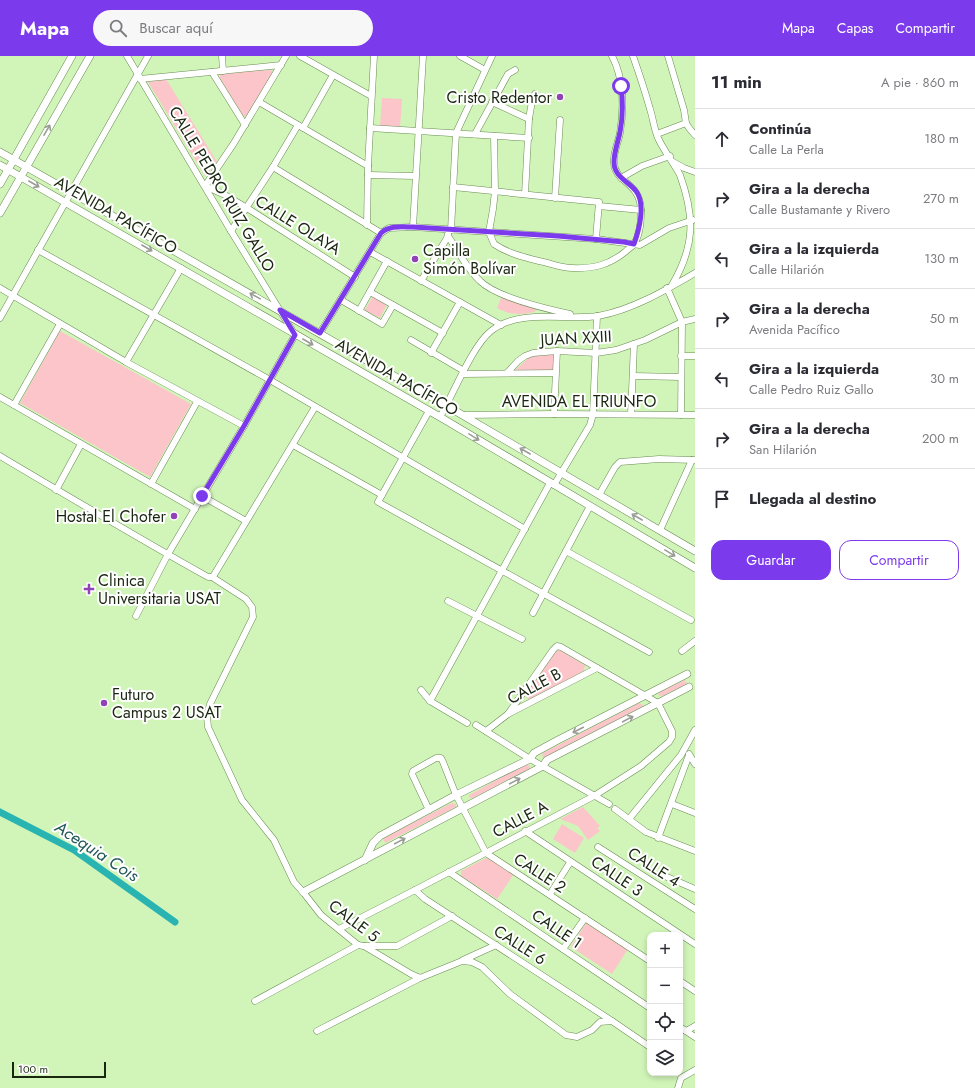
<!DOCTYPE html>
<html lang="es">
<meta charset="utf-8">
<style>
:root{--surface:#fff;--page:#f7f7f7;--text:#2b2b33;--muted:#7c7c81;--line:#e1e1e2;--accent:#7c3aed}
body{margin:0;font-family:Jost,sans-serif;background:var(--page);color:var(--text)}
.controls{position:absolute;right:12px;bottom:12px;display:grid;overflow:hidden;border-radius:8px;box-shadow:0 2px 6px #0003}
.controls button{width:36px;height:36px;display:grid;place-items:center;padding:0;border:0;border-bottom:1px solid var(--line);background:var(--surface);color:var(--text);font:20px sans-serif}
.scale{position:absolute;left:12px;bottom:10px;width:94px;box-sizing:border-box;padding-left:4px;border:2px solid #1a2710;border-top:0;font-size:11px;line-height:14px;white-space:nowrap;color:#1a2710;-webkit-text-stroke:3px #fff;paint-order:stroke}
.stop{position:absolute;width:12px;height:12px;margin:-9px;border:3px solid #7c3aed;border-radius:50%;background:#fff}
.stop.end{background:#7c3aed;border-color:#fff;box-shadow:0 1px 4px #0008}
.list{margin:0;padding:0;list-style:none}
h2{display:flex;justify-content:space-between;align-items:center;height:52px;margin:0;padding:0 16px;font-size:17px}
h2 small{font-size:13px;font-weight:400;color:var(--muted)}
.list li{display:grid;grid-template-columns:26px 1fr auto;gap:12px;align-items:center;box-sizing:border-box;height:60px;padding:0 16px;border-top:1px solid var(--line)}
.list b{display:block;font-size:15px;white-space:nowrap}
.list p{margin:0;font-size:13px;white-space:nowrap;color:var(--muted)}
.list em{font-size:13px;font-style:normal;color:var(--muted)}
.actions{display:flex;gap:8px;padding:12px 16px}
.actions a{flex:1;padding:9px 0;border:1px solid var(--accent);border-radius:12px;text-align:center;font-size:14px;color:var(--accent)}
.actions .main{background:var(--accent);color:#fff}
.icon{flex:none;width:22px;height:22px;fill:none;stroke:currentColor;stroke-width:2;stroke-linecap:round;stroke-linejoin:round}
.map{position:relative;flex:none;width:695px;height:1032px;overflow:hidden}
header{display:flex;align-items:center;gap:24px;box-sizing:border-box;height:56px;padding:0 20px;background:var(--accent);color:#fff}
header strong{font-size:19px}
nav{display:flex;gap:22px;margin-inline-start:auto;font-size:14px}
.search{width:280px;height:36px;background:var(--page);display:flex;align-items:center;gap:10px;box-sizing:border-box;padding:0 14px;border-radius:22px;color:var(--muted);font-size:15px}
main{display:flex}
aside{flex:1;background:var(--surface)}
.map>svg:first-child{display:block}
</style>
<header>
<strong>Mapa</strong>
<div class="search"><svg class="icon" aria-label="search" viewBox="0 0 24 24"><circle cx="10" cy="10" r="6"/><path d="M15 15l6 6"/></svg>Buscar aquí</div>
<nav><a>Mapa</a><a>Capas</a><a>Compartir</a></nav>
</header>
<main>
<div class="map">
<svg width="695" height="1032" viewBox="0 0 695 1032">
<rect width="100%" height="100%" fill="#d1f5b9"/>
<g fill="#fcc5ca">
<polygon points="269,14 272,15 273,19 248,60 243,60 220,22 220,18"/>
<polygon points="166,23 217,106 205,120 148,26"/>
<polygon points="382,42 402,43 400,72 380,70"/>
<polygon points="373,240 387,248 380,262 365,254"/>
<path d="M502,240L537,253L534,256C520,259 510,259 497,252Z"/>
<polygon points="60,275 191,348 150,421 20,347"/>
<polygon points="555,298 554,315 514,315 531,300"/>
<polygon points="559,594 585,609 584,615 531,643 528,643 526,640 527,638 553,599 557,595"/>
<polygon points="685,624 687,628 662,640 658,639 660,636"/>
<polygon points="639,647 643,649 642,651 544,702 542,700 543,697"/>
<polygon points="527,708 530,710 529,713 473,742 470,742 469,739 471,738"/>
<polygon points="452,747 456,748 456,751 385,787 383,782"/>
<polygon points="583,751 600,770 597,772 600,775 588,784 578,770 560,763"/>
<polygon points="562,768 584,782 575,797 553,783"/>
<polygon points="486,802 490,803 514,818 497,843 461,820 461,815"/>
<polygon points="586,867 628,893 612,918 571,891"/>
</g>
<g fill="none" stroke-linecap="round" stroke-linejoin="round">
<polyline stroke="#2ab4b1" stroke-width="7" points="0,756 74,794 175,866"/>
<defs>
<g id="minor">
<polyline points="127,0 231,175 295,279 244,370 168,498 136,560"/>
<polyline points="222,0 223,15"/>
<polyline points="286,0 234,87 205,130 225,139 247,152 355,221"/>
<polyline points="300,0 371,40"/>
<polyline points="460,0 485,14"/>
<path d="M633,0C639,17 645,35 650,53C653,62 654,73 658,82C664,95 673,106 680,119C695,161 695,190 672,229"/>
<polyline points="668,0 684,54 686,67 689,72 695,79"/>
<polyline points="212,16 245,69"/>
<polyline points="140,23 281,9"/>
<polyline points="259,46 368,110"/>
<polyline points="492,46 529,63"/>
<polyline points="303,72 333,19"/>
<polyline points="370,72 529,82"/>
<polyline points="475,78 508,18 515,14"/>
<polyline points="657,78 686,67"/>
<path d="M494,80L495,135L493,153L489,176L494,188C507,197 523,201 539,205C550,207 561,212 572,212C593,213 609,209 625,196C628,193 632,191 634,188C640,179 641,165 641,155C641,126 615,127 614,107C613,97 618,87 620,77C624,53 624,22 612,0"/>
<polyline points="673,106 684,112 695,116"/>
<polyline points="273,111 381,177"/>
<polyline points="368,119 415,120"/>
<polyline points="621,122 642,110 670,100"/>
<polyline points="453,131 599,146 596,183"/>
<polyline points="525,138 529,63 532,45 535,38"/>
<polyline points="555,142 560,64"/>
<polyline points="599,150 641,154"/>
<polyline points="367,169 368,110 374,0"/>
<polyline points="413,171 423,0"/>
<polyline points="451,174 456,77 492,0"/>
<polyline points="231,175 273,111 298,69"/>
<path d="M448,180C458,195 467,213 480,225C496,241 547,253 570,258"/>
<polyline points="38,194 270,324 525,473"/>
<polyline points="370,196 501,269"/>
<polyline points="421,225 447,182 448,178"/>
<polyline points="0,232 126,306 244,370"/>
<polyline points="667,232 682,266 681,359"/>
<polyline points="370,236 443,277"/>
<polyline points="341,244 382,268 393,249"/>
<polyline points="359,255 387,205"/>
<polyline points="0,262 148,0"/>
<polyline points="320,277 381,177 389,172 413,171 596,183 640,189 669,172 693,164"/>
<polyline points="411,284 464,315"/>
<polyline points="431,297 460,246"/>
<polyline points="681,300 695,300"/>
<polyline points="126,306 181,212"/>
<polyline points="507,317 518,305 525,300 533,297 557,295 596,297 616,294 645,284 682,266 695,263"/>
<polyline points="463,318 555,317"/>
<polyline points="633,320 681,321"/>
<polyline points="0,341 195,453"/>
<polyline points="14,349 60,268"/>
<polyline points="429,355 378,446 649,596"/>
<polyline points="554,358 557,295"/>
<polyline points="631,358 634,288"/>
<polyline points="463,359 554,358 695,359"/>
<path d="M440,361C453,339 472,290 491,275C519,252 566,265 598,260C632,254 666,234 695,217"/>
<polyline points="293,389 382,439"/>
<path d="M0,400C69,441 138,482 208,521H212L246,543L252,551L253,561L210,648L207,660L208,671L242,744L274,784L294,826L303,836L321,859L358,889L364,890L411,918L420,922L462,905L472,906L482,911L510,938L566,979L577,981L592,974L600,966L612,965L650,991"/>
<polyline points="151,428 197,346"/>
<polyline points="554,429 590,369 593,358 597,260"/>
<polyline points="56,434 81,388"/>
<polyline points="599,439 615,411 620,406 659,403 695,404"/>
<polyline points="202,440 246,465"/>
<polyline points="660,474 692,404"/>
<polyline points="566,495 691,564"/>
<polyline points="212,521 214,519 315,351"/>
<polyline points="448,545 522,583"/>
<polyline points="533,557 590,450"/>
<polyline points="682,595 695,585"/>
<polyline points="421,634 430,645 467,667"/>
<polyline points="430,645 550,427"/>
<polyline points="476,669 530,703 609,748"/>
<polyline points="486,675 508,658 597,612"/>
<polyline points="689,698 695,708"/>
<polyline points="672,748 695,757"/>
<polyline points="615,753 646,776 695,795"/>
<polyline points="429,754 412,718 413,715 436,702 441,702 443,706 456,739 486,797 650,905"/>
<polyline points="629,763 681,699 695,674"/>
<polyline points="525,775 695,888"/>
<polyline points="658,782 689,699"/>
<polyline points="598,791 695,853"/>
<polyline points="449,816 650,952"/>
<polyline points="667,821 695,833"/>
<polyline points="415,834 425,843 612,965"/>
<polyline points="552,835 569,808"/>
<polyline points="339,873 415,834 594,740 641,710 669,686 672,681 672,675 658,647 561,591 557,590 553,594 508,658"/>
<polyline points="364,890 397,890 452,860"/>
<polyline points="563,893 585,862"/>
<polyline points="463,904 496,889"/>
<polyline points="680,925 695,935"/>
<polyline points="255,945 358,889"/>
<polyline points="680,971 695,981"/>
<polyline points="317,975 420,922"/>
<polyline points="686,975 695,970"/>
<polyline points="678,1032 681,1022 695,1014"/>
</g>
<g id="tertiary">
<polyline points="0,96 447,350 695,495"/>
<polyline points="0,109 440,361 695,512"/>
<polyline points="0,128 72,0"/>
<polyline points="0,157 90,0"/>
<polyline points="365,804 373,787 380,780 456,739 530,703 534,697 558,684 687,618"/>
<polyline points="303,836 543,710 547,704 689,631"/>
</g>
</defs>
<use href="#minor" stroke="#6a8b53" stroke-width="7"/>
<use href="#tertiary" stroke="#6a8b53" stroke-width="8"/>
<use href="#minor" stroke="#fff" stroke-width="6"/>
<use href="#tertiary" stroke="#fff" stroke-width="7"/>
</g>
<defs><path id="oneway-shaft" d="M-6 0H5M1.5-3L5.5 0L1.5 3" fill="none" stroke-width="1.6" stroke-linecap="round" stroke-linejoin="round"/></defs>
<g stroke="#989e93">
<use href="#oneway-shaft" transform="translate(47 74) rotate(-60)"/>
<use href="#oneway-shaft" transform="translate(34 128) rotate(30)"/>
<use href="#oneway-shaft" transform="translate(147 192) rotate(30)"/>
<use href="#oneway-shaft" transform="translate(255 240) rotate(-151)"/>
<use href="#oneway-shaft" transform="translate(308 286) rotate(30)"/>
<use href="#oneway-shaft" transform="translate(474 381) rotate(31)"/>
<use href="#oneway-shaft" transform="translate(525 395) rotate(-150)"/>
<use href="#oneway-shaft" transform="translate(637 461) rotate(-150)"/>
<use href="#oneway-shaft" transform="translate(670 497) rotate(31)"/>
<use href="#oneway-shaft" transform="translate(628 663) rotate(-28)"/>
<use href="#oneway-shaft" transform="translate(578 674) rotate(153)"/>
<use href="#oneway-shaft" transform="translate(515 725) rotate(-28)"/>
<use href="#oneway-shaft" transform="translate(400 785) rotate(-28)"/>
</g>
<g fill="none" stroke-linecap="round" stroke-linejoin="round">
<path stroke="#7c3aed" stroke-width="5" d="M202,440L244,370L295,279L280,254L320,277L381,177C390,169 402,171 413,171L558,180L624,186L634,188C639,174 646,148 636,135C628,125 614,121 614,106C614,96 618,86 620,76C623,61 623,46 621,30"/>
</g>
<g fill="#9043b4" stroke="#fff" stroke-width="1.5">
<circle cx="560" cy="41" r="4"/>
<circle cx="415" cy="203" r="4"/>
<circle cx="174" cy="460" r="4"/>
<path d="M87 527h4v4h4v4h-4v4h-4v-4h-4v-4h4z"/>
<circle cx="104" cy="647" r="4"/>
</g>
<g text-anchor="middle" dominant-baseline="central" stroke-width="4" stroke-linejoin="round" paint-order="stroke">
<g font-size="16" fill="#1a2710" stroke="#fff" text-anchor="start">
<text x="552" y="41" text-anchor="end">Cristo Redentor</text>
<text x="423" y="194">Capilla<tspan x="423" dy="18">Simón Bolívar</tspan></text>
<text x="166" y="460" text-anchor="end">Hostal El Chofer</text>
<text x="98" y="524">Clinica<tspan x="98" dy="18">Universitaria USAT</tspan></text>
<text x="112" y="638">Futuro<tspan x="112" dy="18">Campus 2 USAT</tspan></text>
</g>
<g font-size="16" fill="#1a2710" stroke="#fff">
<text transform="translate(222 133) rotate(59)">CALLE PEDRO RUIZ GALLO</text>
<text transform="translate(116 159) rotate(30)">AVENIDA PACÍFICO</text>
<text transform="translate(298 169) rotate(32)">CALLE OLAYA</text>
<text transform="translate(576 282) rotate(-3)">JUAN XXIII</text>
<text transform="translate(397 321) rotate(30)">AVENIDA PACÍFICO</text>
<text x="579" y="345">AVENIDA EL TRIUNFO</text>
<text transform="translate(534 630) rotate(-28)">CALLE B</text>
<text transform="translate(520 763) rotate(-28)">CALLE A</text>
<text transform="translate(654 811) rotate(33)">CALLE 4</text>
<text transform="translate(540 817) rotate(33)">CALLE 2</text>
<text transform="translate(617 820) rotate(34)">CALLE 3</text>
<text transform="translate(354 865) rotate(37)">CALLE 5</text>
<text transform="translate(557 873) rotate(34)">CALLE 1</text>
<text transform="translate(520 889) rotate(33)">CALLE 6</text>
</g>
<g font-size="17" font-style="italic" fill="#235958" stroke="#fff">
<text transform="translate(97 795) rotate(33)">Acequia Cois</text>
</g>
</g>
</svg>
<div class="controls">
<button>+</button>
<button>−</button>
<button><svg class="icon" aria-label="locate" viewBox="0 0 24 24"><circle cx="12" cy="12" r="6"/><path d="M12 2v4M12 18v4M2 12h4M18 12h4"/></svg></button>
<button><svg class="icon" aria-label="layers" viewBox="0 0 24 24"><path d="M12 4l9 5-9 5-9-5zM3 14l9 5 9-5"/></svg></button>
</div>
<div class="scale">100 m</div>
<div class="stop" style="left:621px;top:30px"></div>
<div class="stop end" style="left:202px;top:440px"></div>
</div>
<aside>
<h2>11 min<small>A pie · 860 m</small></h2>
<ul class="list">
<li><svg class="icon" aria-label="ahead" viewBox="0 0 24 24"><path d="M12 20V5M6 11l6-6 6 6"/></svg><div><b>Continúa</b><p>Calle La Perla</p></div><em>180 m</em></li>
<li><svg class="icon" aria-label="right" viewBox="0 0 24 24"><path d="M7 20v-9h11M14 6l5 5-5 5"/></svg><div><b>Gira a la derecha</b><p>Calle Bustamante y Rivero</p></div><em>270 m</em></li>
<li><svg class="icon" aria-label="left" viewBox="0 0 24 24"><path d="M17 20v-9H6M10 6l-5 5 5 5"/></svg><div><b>Gira a la izquierda</b><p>Calle Hilarión</p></div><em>130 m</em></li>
<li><svg class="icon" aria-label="right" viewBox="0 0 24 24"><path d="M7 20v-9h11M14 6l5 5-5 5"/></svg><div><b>Gira a la derecha</b><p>Avenida Pacífico</p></div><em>50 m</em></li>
<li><svg class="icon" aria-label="left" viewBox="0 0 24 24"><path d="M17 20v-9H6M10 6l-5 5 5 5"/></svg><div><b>Gira a la izquierda</b><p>Calle Pedro Ruiz Gallo</p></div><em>30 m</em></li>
<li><svg class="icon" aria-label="right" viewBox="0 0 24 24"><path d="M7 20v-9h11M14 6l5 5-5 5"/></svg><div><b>Gira a la derecha</b><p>San Hilarión</p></div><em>200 m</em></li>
<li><svg class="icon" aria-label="arrive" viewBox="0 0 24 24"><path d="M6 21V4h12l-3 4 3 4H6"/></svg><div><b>Llegada al destino</b></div></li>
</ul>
<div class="actions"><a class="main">Guardar</a><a>Compartir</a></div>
</aside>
</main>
